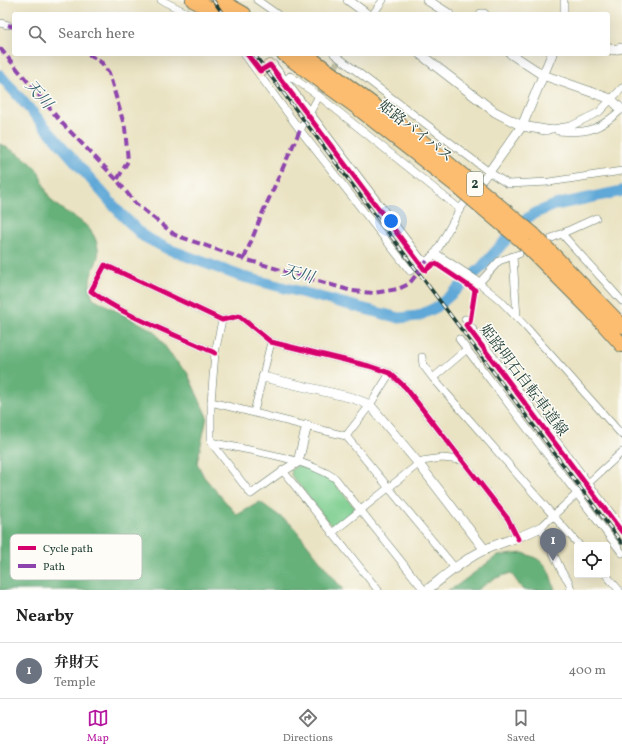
<!DOCTYPE html>
<meta charset="utf-8">
<style>
:root{--surface:#fff;--page:#f2f2f2;--text:#222;--muted:#767676;--line:#e0e0e0;--accent:#b5179e}
body{margin:0;font-family:Vollkorn,"Noto Serif JP",serif;background:var(--page);color:var(--text)}
.controls{position:absolute;right:12px;bottom:12px;display:grid;overflow:hidden;border-radius:4px;box-shadow:0 4px 16px #0002}
.controls button{width:36px;height:36px;display:grid;place-items:center;padding:0;border:0;border-bottom:1px solid var(--line);background:var(--surface);color:var(--text);font:20px sans-serif}
.you{position:absolute;left:391px;top:221px;width:14px;height:14px;margin:-10px;border:3px solid #fff;border-radius:50%;background:#1a73e8;box-shadow:0 0 0 6px #1a73e833}
.badge{display:grid;place-items:center;width:26px;height:26px;border-radius:50%;background:var(--accent);color:#fff;font-size:13px;font-weight:700}
.pin{position:absolute;translate:-50% -33px;filter:drop-shadow(0 1px 2px #0008)}
.pin::after{content:'';position:absolute;top:21px;width:14px;height:12px;background:inherit;clip-path:polygon(0 0,100% 0,50% 100%)}
.list{margin:0;padding:0;list-style:none}
h2{display:flex;justify-content:space-between;align-items:center;height:52px;margin:0;padding:0 16px;font-size:17px}
h2 small{font-size:13px;font-weight:400;color:var(--muted)}
.list li{display:grid;grid-template-columns:26px 1fr auto;gap:12px;align-items:center;box-sizing:border-box;height:56px;padding:0 16px;border-top:1px solid var(--line)}
.list b{display:block;font-size:15px;white-space:nowrap}
.list p{margin:0;font-size:13px;white-space:nowrap;color:var(--muted)}
.list em{font-size:13px;font-style:normal;color:var(--muted)}
.icon{flex:none;width:22px;height:22px;fill:none;stroke:currentColor;stroke-width:2;stroke-linecap:round;stroke-linejoin:round}
.map{position:relative;flex:none;width:622px;height:590px;overflow:hidden}
.search{position:absolute;background:var(--surface);box-shadow:0 4px 16px #0002;left:12px;right:12px;top:12px;height:44px;display:flex;align-items:center;gap:10px;box-sizing:border-box;padding:0 14px;border-radius:4px;color:var(--muted);font-size:15px}
.sheet{height:108px;background:var(--surface)}
nav{display:flex;justify-content:space-around;align-items:center;box-sizing:border-box;height:56px;border-top:1px solid var(--line);background:var(--surface);font-size:11px;color:var(--muted)}
nav a{display:grid;justify-items:center;gap:2px}
nav .on{color:var(--accent)}
.map>svg:first-child{display:block}
</style>
<div class="map">
<svg width="622" height="590" viewBox="0 0 622 590">
<rect width="100%" height="100%" fill="#fdfcf7"/>
<filter id="ink" filterUnits="userSpaceOnUse"><feTurbulence type="fractalNoise" baseFrequency=".025" numOctaves="2"/><feDisplacementMap in="SourceGraphic" scale="8" xChannelSelector="R" yChannelSelector="G"/><feConvolveMatrix kernelMatrix="1 2 1 2 8 2 1 2 1" color-interpolation-filters="sRGB"/></filter>
<filter id="wash" filterUnits="userSpaceOnUse"><feTurbulence type="fractalNoise" baseFrequency=".012" numOctaves="4" result="noise"/><feDisplacementMap in="SourceGraphic" scale="16" xChannelSelector="R" yChannelSelector="G"/><feGaussianBlur stdDeviation="0.9" result="paint"/><feColorMatrix in="noise" values="0 0 0 0 0 0 0 0 0 0 0 0 0 0 0 0 0 1.4 0 .05"/><feComposite in="paint" operator="in"/></filter>
<g filter="url(#wash)">
<rect width="100%" height="100%" fill="#eae3c3"/>
<path fill="#7dce8f" stroke="#4e8662" d="M304,465L331,479L355,508C353,515 339,526 332,526L291,475L292,469L297,466Z"/>
<g fill="#66b17a" stroke="#427757">
<path d="M0,144C13,151 31,159 39,173C43,181 46,194 52,201C69,218 93,220 98,248C101,266 83,272 93,298L154,331L174,359L187,372L207,417L197,463L204,477L237,515L260,502L292,525L343,590H0Z"/>
<path d="M523,553C548,562 547,565 555,590H523L511,573L493,579L477,590H448L455,587L497,556Z"/>
</g>
<g fill="none" stroke-linecap="round" stroke-linejoin="round">
<polyline stroke="#5fa8d7" stroke-width="11" points="0,75 121,214 143,236 168,249 240,276 399,318 418,316 437,307 482,267 520,224 533,214 555,205 622,191"/>
</g>
</g>
<g filter="url(#ink)">
<g fill="none" stroke-linecap="round" stroke-linejoin="round">
<polyline stroke="#c1c2a6" stroke-width="7" stroke-dasharray="7 3.5" stroke-linecap="butt" points="319,96 340,58"/>
<defs>
<g id="minor">
<polyline points="161,0 189,14"/>
<polyline points="257,0 277,14"/>
<polyline points="373,14 383,0"/>
<polyline points="564,14 564,0"/>
<polyline points="0,23 8,25"/>
<polyline points="244,54 300,130 410,271 424,260"/>
<polyline points="334,54 489,172 508,184 549,182 622,171"/>
<polyline points="270,65 273,64 421,259 427,261 435,254 460,209 489,172"/>
<polyline points="285,81 290,76 319,96 460,209"/>
<polyline points="300,130 319,96"/>
<polyline points="546,130 571,126 599,112 622,88"/>
<path d="M558,131C588,134 600,129 622,109"/>
<polyline points="562,234 622,301"/>
<polyline points="552,238 596,218"/>
<polyline points="519,254 499,261 479,283 500,300 526,327 622,435"/>
<polyline points="513,256 517,318"/>
<polyline points="465,319 622,528"/>
<polyline points="222,320 215,353 211,402 211,442 251,494 283,471 378,590"/>
<polyline points="459,339 622,553"/>
<path d="M215,353C177,335 123,316 91,291L105,265L222,320L239,316L271,342L369,366L390,373L406,388L508,519L518,539"/>
<polyline points="422,357 423,365 433,378 579,545"/>
<polyline points="433,378 467,349"/>
<polyline points="211,402 346,436 455,568"/>
<polyline points="254,412 271,342"/>
<polyline points="346,436 370,405 390,373"/>
<path d="M211,442C249,451 303,457 335,478L424,590"/>
<polyline points="332,533 422,461 442,458 461,460"/>
<polyline points="606,575 619,590"/>
<polyline points="571,590 569,582 562,572 541,527 622,452"/>
</g>
<g id="tertiary">
<polyline points="348,0 367,14"/>
<polyline points="427,0 449,14"/>
<polyline points="481,14 484,14"/>
<polyline points="608,47 612,50 622,48"/>
<polyline points="420,54 495,112 522,126 546,130"/>
<polyline points="511,54 543,75 611,99 621,109"/>
<polyline points="489,172 522,126 552,54"/>
<polyline points="435,254 479,283"/>
<polyline points="263,377 353,398 370,405 419,464 485,550"/>
<polyline points="283,471 298,462 307,425"/>
<path d="M427,590C445,576 463,560 484,550C503,541 523,537 541,527"/>
</g>
<polyline id="secondary" points="260,71 270,65"/>
<g id="motorway">
<polyline points="193,0 219,14"/>
<polyline points="219,0 244,14"/>
<polyline points="284,54 354,105 406,146"/>
<polyline points="305,54 414,135"/>
<polyline points="534,235 622,326"/>
<polyline points="522,241 590,309 622,345"/>
</g>
</defs>
<use href="#minor" stroke="#676" stroke-width="8"/>
<use href="#tertiary" stroke="#676" stroke-width="10"/>
<use href="#secondary" stroke="#676" stroke-width="12"/>
<use href="#motorway" stroke="#676" stroke-width="16"/>
<use href="#minor" stroke="#fff" stroke-width="7"/>
<use href="#tertiary" stroke="#fff" stroke-width="9"/>
<use href="#secondary" stroke="#fee5c5" stroke-width="11"/>
<use href="#motorway" stroke="#fcbd6f" stroke-width="14"/>
<defs>
<g id="rail">
<polyline points="213,0 223,14"/>
<polyline points="254,54 622,543"/>
</g>
</defs>
<use href="#rail" stroke="#1f3d34" stroke-width="3.5"/>
<use href="#rail" stroke="#fdfcf7" stroke-width="2" stroke-dasharray="6" stroke-linecap="butt"/>
<defs>
<g id="motorway-bridge">
<polyline points="414,135 534,235"/>
<polyline points="406,146 453,183 522,241"/>
</g>
</defs>
<use href="#motorway-bridge" stroke="#676" stroke-width="16" stroke-linecap="butt"/>
<use href="#motorway-bridge" stroke="#fcbd6f" stroke-width="14"/>
<g stroke="#8e44ad" stroke-width="4" stroke-dasharray="8 4" stroke-linecap="butt">
<polyline points="8,25 14,27"/>
<polyline points="0,48 61,122 117,180"/>
<polyline points="88,54 102,63 109,73 125,128 128,161 117,180 135,203 175,235 244,259 352,291 374,293 398,289 409,284 427,261"/>
<polyline points="244,259 262,214 300,130"/>
</g>
<defs>
<g id="cycleway">
<polyline points="247,54 260,71 270,65 424,269 426,270 433,264 436,264 475,290 470,322 466,325 622,532"/>
<path d="M215,353C177,335 123,316 91,291L105,265L222,320L239,316L271,342L369,366L390,373L406,388L508,519L518,539"/>
</g>
</defs>
<use href="#cycleway" stroke="#fdfcf7" stroke-width="8"/>
<use href="#cycleway" stroke="#d6006c" stroke-width="5"/>
</g>
</g>
<g text-anchor="middle" dominant-baseline="central" stroke-width="3" stroke-linejoin="round" paint-order="stroke">
<rect fill="#fdfcf7" stroke="#62766e" stroke-width="1" x="467" y="172" width="16" height="24" rx="3"/>
<g font-size="14" font-weight="bold" fill="#1f3d34">
<text x="475" y="184">2</text>
</g>
<g font-size="15" fill="#1f3d34" stroke="#fdfcf7">
<text transform="translate(415 132) rotate(38)">姫路バイパス</text>
<text transform="translate(523 381) rotate(53)">姫路明石自転車道線</text>
</g>
<g font-size="16" font-style="italic" fill="#35626d" stroke="#fdfcf7">
<text transform="translate(38 95) rotate(49)">天川</text>
<text transform="translate(298 275) rotate(15)">天川</text>
</g>
</g>
<rect x="10" y="534" width="132" height="46" rx="6" fill="#fdfcf7" stroke="#bac3bc" stroke-width="1"/>
<rect x="18" y="546" width="18" height="4" fill="#d6006c"/>
<rect x="18" y="564" width="18" height="4" fill="#8e44ad"/>
<g font-size="11" fill="#1f3d34">
<text x="43" y="552">Cycle path</text>
<text x="43" y="570">Path</text>
</g>
</svg>
<div class="controls">
<button><svg class="icon" aria-label="locate" viewBox="0 0 24 24"><circle cx="12" cy="12" r="6"/><path d="M12 2v4M12 18v4M2 12h4M18 12h4"/></svg></button>
</div>
<div class="you"></div>
<div class="pin badge" style="left:553px;top:561px;background:#6b7280">1</div>
<div class="search"><svg class="icon" aria-label="search" viewBox="0 0 24 24"><circle cx="10" cy="10" r="6"/><path d="M15 15l6 6"/></svg>Search here</div>
</div>
<section class="sheet">
<h2>Nearby<small></small></h2>
<ul class="list">
<li><span class="badge" style="background:#6b7280">1</span><div><b>弁財天</b><p>Temple</p></div><em>400 m</em></li>
</ul>
</section>
<nav>
<a class="on"><svg class="icon" aria-label="map" viewBox="0 0 24 24"><path d="M3 6l6-2 6 2 6-2v14l-6 2-6-2-6 2zM9 4v14M15 6v14"/></svg>Map</a>
<a><svg class="icon" aria-label="directions" viewBox="0 0 24 24"><path d="M12 3l9 9-9 9-9-9zM9 14v-3h6M13 9l2 2-2 2"/></svg>Directions</a>
<a><svg class="icon" aria-label="saved" viewBox="0 0 24 24"><path d="M7 4h10v16l-5-4-5 4z"/></svg>Saved</a>
</nav>
